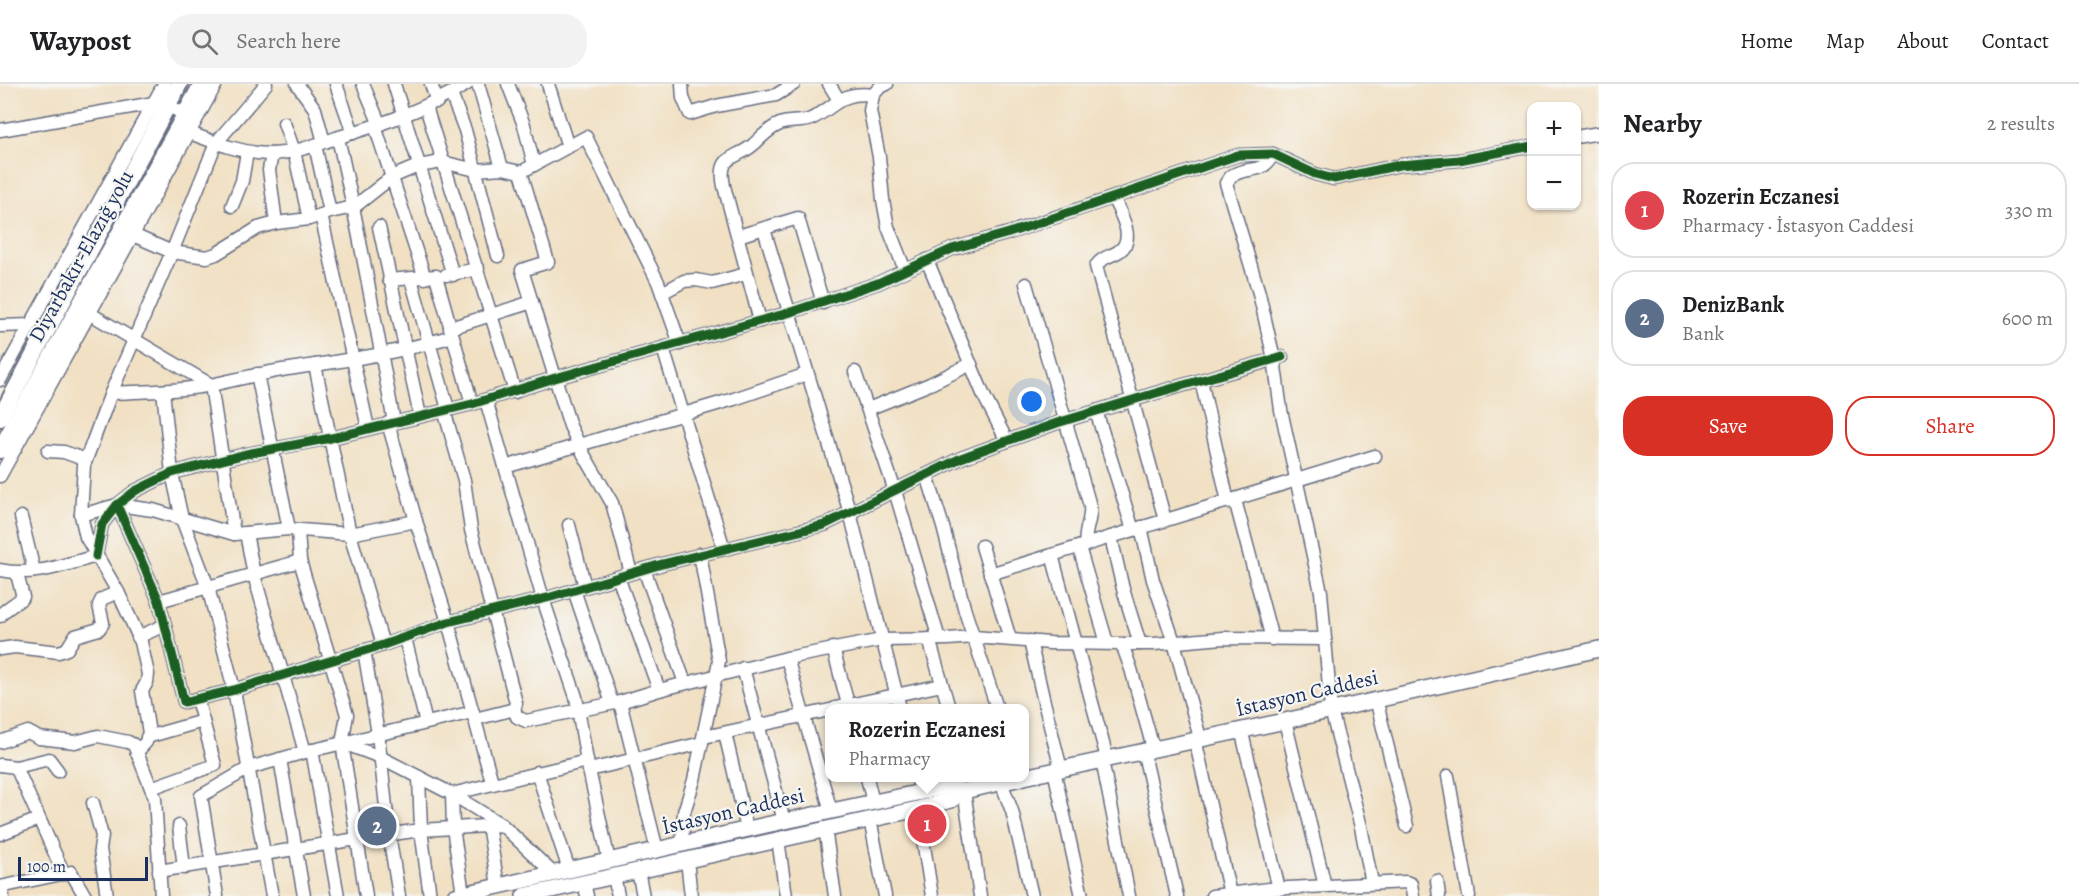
<!DOCTYPE html>
<meta charset="utf-8">
<style>
:root{--surface:#fff;--page:#f2f2f2;--text:#202124;--muted:#757577;--line:#e0e0e0;--accent:#d93025}
body{margin:0;font-family:Alegreya,serif;background:var(--page);color:var(--text)}
.controls{position:absolute;right:18px;top:18px;display:grid;overflow:hidden;border-radius:12px;box-shadow:0 2px 4px #0004}
.controls button{width:54px;height:54px;display:grid;place-items:center;padding:0;border:0;border-bottom:2px solid var(--line);background:var(--surface);color:var(--text);font:30px sans-serif}
.scale{position:absolute;left:18px;bottom:15px;width:130px;box-sizing:border-box;padding-left:6px;border:3px solid #1b2f5e;border-top:0;font-size:16px;line-height:21px;white-space:nowrap;color:#1b2f5e;-webkit-text-stroke:4px #f6f6f2;paint-order:stroke}
.you{position:absolute;left:1032px;top:318px;width:21px;height:21px;margin:-15px;border:4px solid #fff;border-radius:50%;background:#1a73e8;box-shadow:0 0 0 9px #1a73e833}
.badge{display:grid;place-items:center;width:39px;height:39px;border-radius:50%;background:var(--accent);color:#fff;font-size:20px;font-weight:700}
.pin{position:absolute;translate:-50% -50%;border:3px solid #fff;box-shadow:0 2px 6px #0006}
.popup{position:absolute;left:825px;top:620px;width:204px;height:78px;box-sizing:border-box;display:grid;place-content:center;border-radius:12px;background:var(--surface);filter:drop-shadow(0 2px 4px #0005);font-size:20px;white-space:nowrap;color:var(--muted)}
.popup b{font-size:22px;color:var(--text)}
.popup::after{content:'';position:absolute;left:50%;top:100%;margin-left:-12px;border:12px solid transparent;border-top-color:var(--surface)}
.list{margin:0;padding:0;list-style:none}
h2{display:flex;justify-content:space-between;align-items:center;height:78px;margin:0;padding:0 24px;font-size:26px}
h2 small{font-size:20px;font-weight:400;color:var(--muted)}
.list li{display:grid;grid-template-columns:39px 1fr auto;gap:18px;align-items:center;box-sizing:border-box;height:96px;margin:0 12px 12px;padding:0 12px;border:2px solid var(--line);border-radius:24px}
.list b{display:block;font-size:22px;white-space:nowrap}
.list p{margin:0;font-size:20px;white-space:nowrap;color:var(--muted)}
.list em{font-size:20px;font-style:normal;color:var(--muted)}
.actions{display:flex;gap:12px;padding:18px 24px}
.actions a{flex:1;padding:14px 0;border:2px solid var(--accent);border-radius:24px;text-align:center;font-size:21px;color:var(--accent)}
.actions .main{background:var(--accent);color:#fff}
.icon{flex:none;width:33px;height:33px;fill:none;stroke:currentColor;stroke-width:2;stroke-linecap:round;stroke-linejoin:round}
.map{position:relative;flex:none;width:1599px;height:812px;overflow:hidden}
header{display:flex;align-items:center;gap:36px;box-sizing:border-box;height:84px;padding:0 30px;background:var(--surface);border-bottom:2px solid var(--line)}
header strong{font-size:28px}
nav{display:flex;gap:33px;margin-inline-start:auto;font-size:21px}
.search{width:420px;height:54px;background:var(--page);display:flex;align-items:center;gap:15px;box-sizing:border-box;padding:0 21px;border-radius:24px;color:var(--muted);font-size:22px}
main{display:flex}
aside{flex:1;background:var(--surface)}
.map>svg:first-child{display:block}
</style>
<header>
<strong>Waypost</strong>
<div class="search"><svg class="icon" aria-label="search" viewBox="0 0 24 24"><circle cx="10" cy="10" r="6"/><path d="M15 15l6 6"/></svg>Search here</div>
<nav><a>Home</a><a>Map</a><a>About</a><a>Contact</a></nav>
</header>
<main>
<div class="map">
<svg width="1599" height="812" viewBox="0 0 1599 812">
<rect width="100%" height="100%" fill="#f6f6f2"/>
<filter id="ink" filterUnits="userSpaceOnUse"><feTurbulence type="fractalNoise" baseFrequency=".0167" numOctaves="2"/><feDisplacementMap in="SourceGraphic" scale="12" xChannelSelector="R" yChannelSelector="G"/><feConvolveMatrix kernelMatrix="1 2 1 2 8 2 1 2 1" color-interpolation-filters="sRGB"/></filter>
<filter id="wash" filterUnits="userSpaceOnUse"><feTurbulence type="fractalNoise" baseFrequency=".008" numOctaves="4" result="noise"/><feDisplacementMap in="SourceGraphic" scale="24" xChannelSelector="R" yChannelSelector="G"/><feGaussianBlur stdDeviation="1.35" result="paint"/><feColorMatrix in="noise" values="0 0 0 0 0 0 0 0 0 0 0 0 0 0 0 0 0 1.4 0 .05"/><feComposite in="paint" operator="in"/></filter>
<g filter="url(#wash)">
<rect width="100%" height="100%" fill="#f1e0c3"/>
</g>
<g filter="url(#ink)">
<g fill="none" stroke-linecap="round" stroke-linejoin="round">
<defs>
<g id="minor">
<polyline points="297,0 315,25 324,58"/>
<polyline points="336,0 353,49"/>
<polyline points="363,0 380,41"/>
<polyline points="394,0 453,191"/>
<polyline points="431,0 437,18"/>
<polyline points="478,0 502,84"/>
<polyline points="508,0 524,41 534,81"/>
<polyline points="548,0 568,63"/>
<polyline points="682,0 683,14 690,30 716,22 776,11 794,0"/>
<polyline points="829,0 839,16"/>
<polyline points="887,0 880,3 873,11 870,27 879,73 883,116 888,143 905,186"/>
<polyline points="451,10 465,46 498,172"/>
<polyline points="426,23 515,308"/>
<polyline points="284,39 294,67 309,135"/>
<polyline points="375,42 425,194"/>
<polyline points="0,46 154,19 168,22 185,30"/>
<path d="M190,49C216,59 242,69 269,70C292,70 315,61 336,54C385,39 422,27 467,0"/>
<polyline points="1576,53 1599,49"/>
<path d="M338,54C360,148 376,243 394,338"/>
<polyline points="315,61 330,128"/>
<polyline points="272,70 269,86 276,139"/>
<path d="M1273,70C1262,92 1250,81 1233,91C1230,92 1229,96 1226,99L1259,209L1274,275L1281,326L1321,508L1331,626L1361,743L1372,799"/>
<polyline points="521,88 548,178 522,186 570,342 583,369 612,419 631,489"/>
<path d="M1113,114C1121,130 1138,158 1116,169C1108,173 1101,174 1096,182L1165,436"/>
<polyline points="232,122 242,97 247,68"/>
<polyline points="321,131 368,344"/>
<polyline points="379,143 420,332"/>
<polyline points="764,145 850,429 900,624"/>
<polyline points="133,151 172,168 207,173 216,170 258,144 276,139 309,135 330,128 354,123 392,93 418,82 442,78 476,86 502,84 521,88 586,53 658,198 680,260"/>
<polyline points="738,152 798,134 823,219"/>
<polyline points="927,176 984,312 1007,357"/>
<polyline points="446,191 478,185"/>
<polyline points="411,195 448,325"/>
<polyline points="389,196 436,192 472,320"/>
<path d="M1026,200L1090,422C1092,436 1083,448 1086,461"/>
<polyline points="662,209 684,197 696,196 712,199 746,190"/>
<polyline points="89,229 211,301 234,450"/>
<path d="M760,237L724,102C717,69 737,76 754,60C763,52 768,45 780,40C789,36 802,39 811,35C837,22 840,7 873,11"/>
<polyline points="0,242 31,241"/>
<polyline points="450,244 532,218"/>
<polyline points="663,264 724,465"/>
<polyline points="315,281 350,450 383,561"/>
<polyline points="855,288 895,407 939,555"/>
<polyline points="257,290 289,445"/>
<polyline points="0,296 164,0"/>
<polyline points="1201,296 1228,418"/>
<polyline points="163,307 172,389 182,435 208,503 234,606 272,812"/>
<path d="M111,309C144,308 178,307 211,301C235,296 258,290 282,286C339,277 397,270 452,252"/>
<polyline points="486,316 543,515 576,613 587,677 609,777"/>
<polyline points="868,325 930,300 971,280"/>
<polyline points="444,326 464,396 471,446 516,619 515,623 511,626 475,635"/>
<polyline points="1096,327 1133,446"/>
<polyline points="388,339 416,437 448,538 492,698"/>
<polyline points="48,367 64,368 86,376"/>
<polyline points="505,383 734,315 807,290"/>
<polyline points="927,391 943,443 965,527 997,624"/>
<polyline points="0,392 216,0"/>
<polyline points="1235,416 1272,555"/>
<polyline points="117,421 159,517 184,618 234,606 383,561 448,538 551,513 662,480 824,441 961,374 1007,357 1057,339 1156,309 1282,273"/>
<polyline points="81,431 117,421 153,426 234,450 289,445 350,450 416,437"/>
<polyline points="21,433 34,487"/>
<polyline points="569,441 585,503"/>
<polyline points="1141,443 1153,496 1174,558 1200,654"/>
<polyline points="298,446 300,477 347,631 342,659 366,812"/>
<polyline points="246,449 254,491 305,668"/>
<polyline points="1111,453 1123,505 1140,560"/>
<polyline points="982,462 1010,555"/>
<polyline points="1079,463 1107,559"/>
<polyline points="1052,471 1107,674"/>
<polyline points="96,472 102,440 117,421 135,407 172,389 246,370 331,354 472,320 555,294 788,229 878,199 952,165 1009,149 1238,71 1273,70 1315,90 1334,95 1400,81 1459,76 1532,62"/>
<polyline points="644,485 685,599"/>
<path d="M0,486C33,493 64,481 96,472"/>
<polyline points="990,490 1375,372"/>
<polyline points="618,493 659,606"/>
<polyline points="574,506 612,619"/>
<polyline points="159,517 300,477"/>
<path d="M0,532C5,524 16,520 23,513L17,490"/>
<polyline points="138,553 165,541"/>
<polyline points="405,554 426,639"/>
<polyline points="929,555 949,624"/>
<polyline points="1030,557 1044,618 1061,685"/>
<polyline points="1122,560 1131,585 1153,664"/>
<polyline points="833,564 849,624"/>
<polyline points="0,565 15,563 59,568 67,565 75,552 99,545 103,539 99,521 102,515 118,508"/>
<polyline points="364,566 378,650 389,750 399,812"/>
<polyline points="787,574 831,727"/>
<polyline points="743,584 784,737"/>
<polyline points="1376,615 1407,742"/>
<polyline points="620,618 657,766"/>
<polyline points="835,624 942,601"/>
<polyline points="514,625 517,633 526,637 620,618 659,606 787,574 882,556 948,555 974,553 1050,559 1122,560 1154,560 1223,554 1325,555"/>
<polyline points="1285,637 1325,802"/>
<polyline points="1241,645 1279,805"/>
<polyline points="725,649 747,745"/>
<polyline points="147,653 203,637"/>
<polyline points="704,653 830,626"/>
<polyline points="1195,655 1230,810"/>
<polyline points="0,658 28,648 39,654 75,658 98,652 128,658 134,661 155,714 161,812"/>
<polyline points="343,659 380,673 452,710 502,741 554,790"/>
<polyline points="312,666 338,812"/>
<polyline points="1143,666 1177,812"/>
<polyline points="137,668 146,658 149,649 142,607 147,598 148,590 141,558 118,508 86,453 81,431 84,381 111,309 172,168 216,59 266,0"/>
<polyline points="280,675 304,812"/>
<polyline points="1102,676 1129,812"/>
<polyline points="0,681 16,683 49,675 58,687"/>
<polyline points="16,683 64,790"/>
<polyline points="589,686 702,659"/>
<polyline points="1054,686 1082,812"/>
<polyline points="537,688 569,786"/>
<polyline points="1448,692 1469,812"/>
<polyline points="419,693 421,746 430,812"/>
<polyline points="867,694 873,718"/>
<polyline points="918,694 921,708"/>
<polyline points="1001,698 1012,727 1032,812"/>
<polyline points="151,704 215,681 197,615"/>
<polyline points="964,707 980,812"/>
<polyline points="93,719 102,752 100,765 107,812"/>
<polyline points="918,725 932,812"/>
<polyline points="870,735 885,812"/>
<polyline points="488,741 498,802"/>
<polyline points="179,742 184,784"/>
<polyline points="825,744 835,812"/>
<polyline points="0,750 39,735"/>
<polyline points="778,755 786,812"/>
<polyline points="682,760 684,728 694,696 719,577 700,470"/>
<polyline points="687,776 691,812"/>
<polyline points="159,787 357,755 421,746 502,741"/>
<polyline points="638,787 643,812"/>
<polyline points="614,792 618,812"/>
<polyline points="1437,797 1439,812"/>
<polyline points="584,799 587,812"/>
<polyline points="463,810 453,744 452,710 587,677"/>
<polyline points="3,812 0,803 71,788 85,812"/>
<polyline points="217,812 201,712 249,684 305,668 473,628"/>
<polyline points="1212,812 1269,805 1406,798 1411,800 1413,812"/>
</g>
<g id="major">
<polyline points="1024,693 1285,637 1599,565"/>
<polyline points="455,812 766,741 945,703 964,707 1021,694"/>
<polyline points="524,812 918,725 951,716 964,707"/>
</g>
<g id="highway">
<polyline points="0,334 179,0"/>
<polyline points="0,366 202,0"/>
</g>
</defs>
<use href="#minor" stroke="#666d81" stroke-width="15"/>
<use href="#major" stroke="#666d81" stroke-width="18"/>
<use href="#highway" stroke="#666d81" stroke-width="20"/>
<use href="#minor" stroke="#fff" stroke-width="12"/>
<use href="#major" stroke="#fff" stroke-width="15"/>
<use href="#highway" stroke="#fff" stroke-width="16"/>
<defs>
<g id="cycleway">
<polyline points="117,421 159,517 184,618 234,606 383,561 448,538 551,513 662,480 824,441 961,374 1007,357 1057,339 1156,309 1282,273"/>
<polyline points="96,472 102,440 117,421 135,407 172,389 246,370 331,354 472,320 555,294 788,229 878,199 952,165 1009,149 1238,71 1273,70 1315,90 1334,95 1400,81 1459,76 1532,62"/>
</g>
</defs>
<use href="#cycleway" stroke="#f6f6f2" stroke-width="13"/>
<use href="#cycleway" stroke="#1b5e20" stroke-width="9"/>
</g>
</g>
<g text-anchor="middle" dominant-baseline="central" stroke-width="4.5" stroke-linejoin="round" paint-order="stroke">
<g font-size="21" fill="#1b2f5e" stroke="#f6f6f2">
<text transform="translate(81 172) rotate(-61)">Diyarbakır-Elazığ yolu</text>
<text transform="translate(1307 609) rotate(-13)">İstasyon Caddesi</text>
<text transform="translate(733 727) rotate(-13)">İstasyon Caddesi</text>
</g>
</g>
</svg>
<div class="controls">
<button>+</button>
<button>−</button>
</div>
<div class="scale">100 m</div>
<div class="you"></div>
<div class="pin badge" style="left:927px;top:740px;background:#e0444e">1</div>
<div class="popup"><b>Rozerin Eczanesi</b>Pharmacy</div>
<div class="pin badge" style="left:377px;top:742px;background:#5c6f8a">2</div>
</div>
<aside>
<h2>Nearby<small>2 results</small></h2>
<ul class="list">
<li><span class="badge" style="background:#e0444e">1</span><div><b>Rozerin Eczanesi</b><p>Pharmacy · İstasyon Caddesi</p></div><em>330 m</em></li>
<li><span class="badge" style="background:#5c6f8a">2</span><div><b>DenizBank</b><p>Bank</p></div><em>600 m</em></li>
</ul>
<div class="actions"><a class="main">Save</a><a>Share</a></div>
</aside>
</main>
